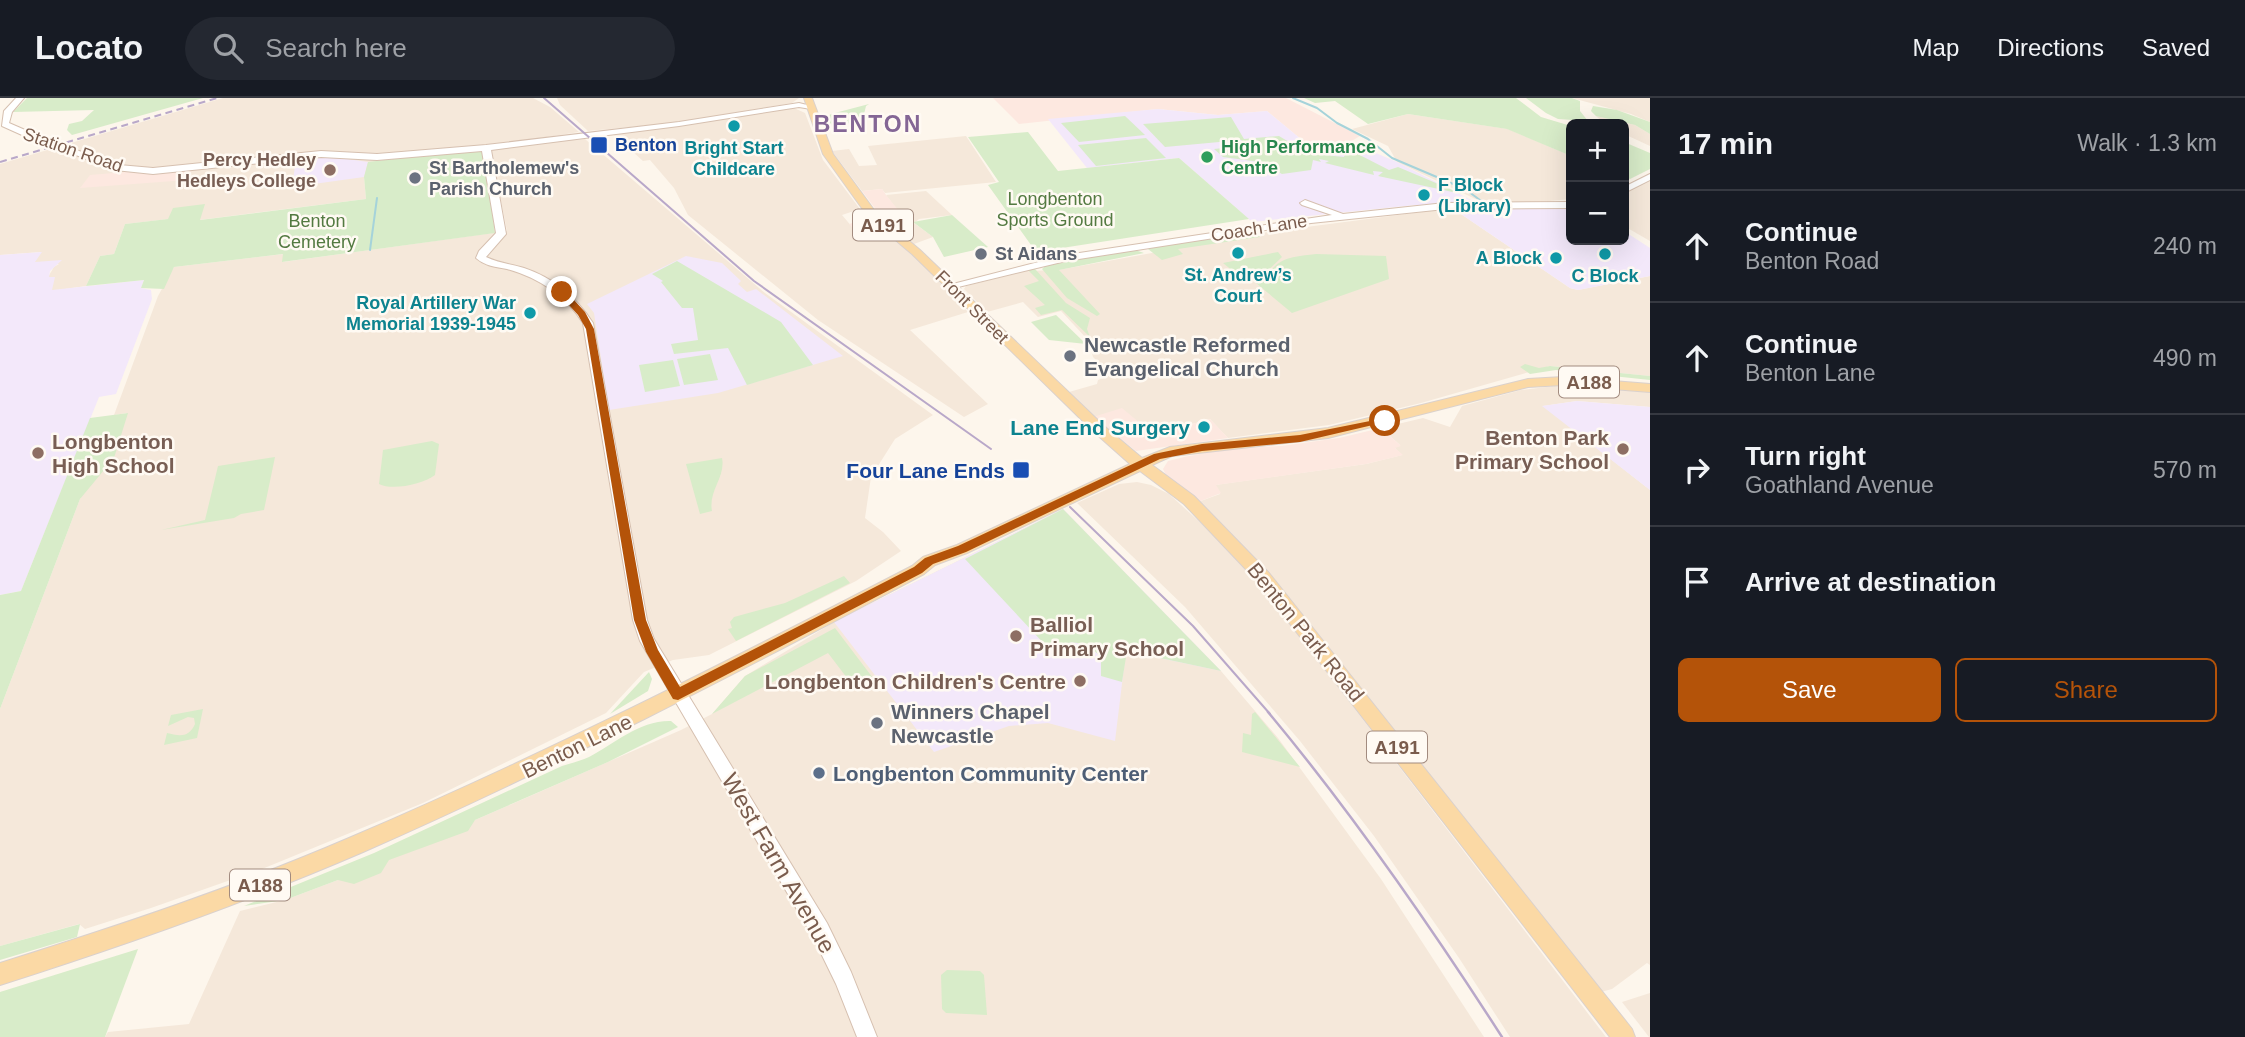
<!DOCTYPE html>
<meta charset="utf-8">
<style>
:root{--surface:#171b24;--page:#242831;--text:#f1f3f6;--muted:#9ea1a6;--line:#363941;--accent:#b45309}
body{margin:0;font-family:Arial,sans-serif;background:var(--page);color:var(--text)}
.controls{position:absolute;right:21px;top:21px;display:grid;overflow:hidden;border-radius:10px;box-shadow:0 7px 28px #0002}
.controls button{width:63px;height:63px;display:grid;place-items:center;padding:0;border:0;border-bottom:2px solid var(--line);background:var(--surface);color:var(--text);font:35px sans-serif}
.stop{position:absolute;width:21px;height:21px;margin:-16px;border:5px solid #b45309;border-radius:50%;background:#fff}
.stop.end{background:#b45309;border-color:#fff;box-shadow:0 2px 7px #0008}
.list{margin:0;padding:0;list-style:none}
h2{display:flex;justify-content:space-between;align-items:center;height:91px;margin:0;padding:0 28px;font-size:30px}
h2 small{font-size:23px;font-weight:400;color:var(--muted)}
.list li{display:grid;grid-template-columns:46px 1fr auto;gap:21px;align-items:center;box-sizing:border-box;height:112px;padding:0 28px;border-top:2px solid var(--line)}
.list b{display:block;font-size:26px;white-space:nowrap}
.list p{margin:0;font-size:23px;white-space:nowrap;color:var(--muted)}
.list em{font-size:23px;font-style:normal;color:var(--muted)}
.actions{display:flex;gap:14px;padding:21px 28px}
.actions a{flex:1;padding:16px 0;border:2px solid var(--accent);border-radius:10px;text-align:center;font-size:24px;color:var(--accent)}
.actions .main{background:var(--accent);color:#fff}
.icon{flex:none;width:38px;height:38px;fill:none;stroke:currentColor;stroke-width:2;stroke-linecap:round;stroke-linejoin:round}
.map{position:relative;flex:none;width:1650px;height:939px;overflow:hidden}
header{display:flex;align-items:center;gap:42px;box-sizing:border-box;height:98px;padding:0 35px;background:var(--surface);border-bottom:2px solid var(--line)}
header strong{font-size:33px}
nav{display:flex;gap:38px;margin-inline-start:auto;font-size:24px}
.search{width:490px;height:63px;background:var(--page);display:flex;align-items:center;gap:18px;box-sizing:border-box;padding:0 24px;border-radius:38px;color:var(--muted);font-size:26px}
main{display:flex}
aside{flex:1;background:var(--surface)}
.map>svg:first-child{display:block}
</style>
<header>
<strong>Locato</strong>
<div class="search"><svg class="icon" aria-label="search" viewBox="0 0 24 24"><circle cx="10" cy="10" r="6"/><path d="M15 15l6 6"/></svg>Search here</div>
<nav><a>Map</a><a>Directions</a><a>Saved</a></nav>
</header>
<main>
<div class="map">
<svg width="1650" height="939" viewBox="0 0 1650 939">
<rect width="100%" height="100%" fill="#fdf6ec"/>
<g fill="#f5e8da">
<polygon points="223,0 533,0 550,9 579,34 514,44 515,47 585,41 765,195 933,317 895,341 871,379 865,420 883,434 901,453 856,483 709,557 673,562 644,574 606,615 423,705 262,771 151,810 85,831 79,826 0,848 0,611 80,401 127,315 114,317 158,198 174,169 284,156 283,164 507,133 490,47 364,79 366,101 199,122 204,107 169,121 125,126 114,156 100,158 86,188 51,193 54,179 48,179 54,169 59,166 34,164 41,154 0,157 0,66"/>
<polygon points="557,0 799,0 792,5 673,25 588,33 560,7"/>
<polygon points="1572,0 1650,0 1650,24 1631,16"/>
<polygon points="794,10 805,15 823,62 860,111 842,117 864,143 888,138 912,156 968,214 910,232 988,306 964,319 818,222 688,117 674,90 650,62 643,63 614,37"/>
<polygon points="1408,16 1508,31 1571,58 1571,101 1529,105 1484,105 1397,64 1388,48 1352,31"/>
<polygon points="1596,18 1635,27 1650,36 1650,48 1624,36 1624,26 1605,26"/>
<polygon points="966,38 996,84 885,95 882,91 862,93 832,53 849,51 859,68 877,67 868,48"/>
<polygon points="1650,79 1650,143 1624,128 1624,92"/>
<polygon points="926,93 952,117 919,121 914,125 933,139 914,146 880,117 899,114 886,97"/>
<polygon points="1452,110 1570,190 1578,192 1650,178 1650,278 1550,268 1421,305 1329,327 1228,340 1210,321 1185,328 1173,325 1148,328 1094,319 1069,294 1097,286 1098,282 1111,277 1093,259 1088,242 1061,213 1038,219 1023,204 987,214 964,191 966,188 1026,173 1058,172 1268,134"/>
<polygon points="1571,286 1650,293 1650,309 1577,303 1543,308 1650,392 1650,867 1647,865 1612,891 1601,894 1297,510 1225,429 1198,404 1220,396 1215,387 1366,366 1402,357 1394,349 1400,347 1381,330 1423,320 1450,329 1462,308 1521,292"/>
<polygon points="1137,384 1151,387 1169,396 1226,448 1266,495 1606,939 1510,939 1459,860 1374,738 1300,643 1185,509 1077,405 1119,386"/>
<polygon points="1063,411 1221,573 1278,640 1381,781 1484,939 105,939 108,934 189,926 240,813 285,802 338,782 681,632 712,616 745,578 834,524"/>
<polygon points="1650,895 1650,939 1649,939 1622,904"/>
</g>
<g fill="#fde8e0">
<polygon points="993,0 1286,0 1360,38 1350,44 1308,47 1267,13 1218,17 1158,11 1019,26"/>
<polygon points="194,68 187,82 80,90 90,77"/>
<polygon points="882,91 886,97 900,114 880,117 862,93"/>
<polygon points="867,121 888,138 864,143 849,126"/>
<polygon points="1122,310 1140,325 1148,328 1173,325 1185,328 1210,321 1228,340 1136,353 1093,319"/>
<polygon points="1381,330 1401,348 1395,350 1403,357 1366,366 1216,387 1221,395 1198,404 1167,379 1163,371 1168,363 1184,359 1227,351 1281,348 1339,340"/>
</g>
<g fill="#f3e8fa">
<polygon points="1158,11 1218,17 1267,13 1308,47 1350,44 1397,64 1487,110 1571,109 1571,142 1624,142 1624,133 1650,150 1650,178 1578,192 1570,190 1452,110 1415,107 1252,124 1179,60 1087,70 1048,21"/>
<polygon points="333,59 368,64 364,79 292,89 296,61"/>
<polygon points="42,154 35,164 62,162 50,173 49,179 55,179 52,192 144,182 141,190 151,192 152,201 116,296 99,299 21,493 0,497 0,157"/>
<polygon points="686,158 722,165 741,183 738,186 747,194 756,191 843,258 718,295 609,312 594,215 587,206"/>
<polygon points="1577,303 1650,309 1650,392 1542,308"/>
<polygon points="1063,411 1221,573 1126,553 1115,643 1048,625 1009,628 934,654 834,524"/>
</g>
<g fill="#d8ecc9">
<polygon points="27,0 203,0 72,37 67,32 69,26 82,23 94,12 13,14"/>
<polygon points="1304,0 1516,0 1541,19 1571,28 1571,58 1507,31 1408,16 1368,26 1335,3 1315,5"/>
<polygon points="1526,0 1572,0 1580,3 1580,13 1588,23 1558,21 1546,15"/>
<polygon points="869,6 866,8 863,20 858,23 823,31 823,23 831,16"/>
<polygon points="1593,8 1617,12 1650,24 1650,36 1635,27 1596,18 1591,13"/>
<polygon points="1125,18 1145,37 1079,44 1061,25"/>
<polygon points="1231,19 1244,41 1279,38 1294,47 1318,50 1325,57 1344,59 1345,56 1335,52 1348,51 1389,72 1398,69 1462,96 1378,78 1383,74 1373,73 1374,77 1325,65 1329,63 1319,61 1321,64 1313,62 1311,72 1282,76 1260,64 1223,59 1214,51 1224,50 1221,46 1243,44 1241,42 1165,49 1143,26"/>
<polygon points="1028,34 1058,73 1179,60 1249,121 1036,154 988,87 999,84 968,39"/>
<polygon points="1146,40 1166,60 1096,68 1078,47"/>
<polygon points="1624,44 1650,55 1650,71 1630,81 1624,78"/>
<polygon points="484,50 495,135 282,164 283,156 174,169 164,191 141,190 144,182 86,188 100,158 114,156 125,126 168,121 173,110 205,106 200,122 366,101 364,79 368,64"/>
<polygon points="952,117 988,149 944,159 933,139 913,124"/>
<polygon points="1247,135 1257,136 1260,139 1178,151 1183,156 1162,162 1148,151 1149,148"/>
<polygon points="1135,152 1144,155 1059,172 1100,216 1097,218 1067,200 1042,171 1048,166"/>
<polygon points="1278,154 1282,159 1261,179 1245,183 1223,165"/>
<path d="M1316,156L1386,158L1389,181L1292,215L1256,185C1264,181 1267,177 1273,170C1284,158 1301,158 1316,156Z"/>
<polygon points="677,163 781,224 813,267 747,287 728,250 674,256 671,246 698,242 693,210 682,210 661,184 663,183 652,176"/>
<polygon points="1026,170 1035,171 1066,205 1090,220 1087,231 1090,239 1062,212 1041,217 1035,210 1045,207 1024,188 1039,183"/>
<polygon points="1056,217 1086,246 1049,242 1031,224"/>
<polygon points="710,256 718,282 684,287 677,261"/>
<polygon points="673,262 680,288 645,294 639,267"/>
<polygon points="1525,266 1539,270 1550,268 1650,278 1650,282 1556,272 1530,276 1520,269"/>
<polygon points="128,315 114,360 80,401 0,611 0,497 21,493 90,320"/>
<path d="M432,343L439,346L435,377C424,386 392,393 379,386L383,352Z"/>
<polygon points="275,359 264,412 241,416 234,420 161,432 205,422 218,368"/>
<path d="M722,360C726,379 708,393 712,413L700,416L686,366Z"/>
<path d="M1063,411L1221,573L1127,553L1122,584L1101,578V559C1086,543 1070,540 1049,551L965,461Z"/>
<polygon points="844,478 850,485 736,543 728,531 732,530 730,524 734,519 785,505"/>
<polygon points="835,530 876,584 857,593 828,555 712,616 745,578"/>
<polygon points="649,574 652,581 648,593 610,616"/>
<path d="M203,611L197,640L164,647L167,635C179,638 189,640 195,626L194,620L188,619L168,628L171,617Z"/>
<polygon points="1255,614 1300,669 1242,654 1243,635 1251,637 1252,616"/>
<path d="M671,623L678,629L608,664L475,722L468,733L389,762L381,775L354,786L338,782L285,802L244,808L374,755L562,668C571,665 581,663 589,659C614,646 640,622 671,623Z"/>
<polygon points="80,826 77,839 0,862 0,848"/>
<polygon points="138,851 105,939 0,939 0,894"/>
<polygon points="947,872 980,873 984,877 987,917 946,915 942,911 941,877"/>
</g>
<g fill="none" stroke-linecap="round" stroke-linejoin="round">
<g stroke="#a5d3da" stroke-width="2">
<polyline points="1293,0 1317,10 1337,25 1368,41 1392,60 1465,91 1484,105"/>
<polyline points="370,152 377,100"/>
</g>
<defs>
<g id="secondary">
<polygon points="16,0 24,0 12,14 9,25 48,42 48,46 42,46 2,28 4,13"/>
<path d="M799,5L815,9L811,11L799,9L679,28L491,52L506,136L486,159C498,165 511,166 524,170C554,180 576,199 593,225L647,522L654,541L827,825L851,874L877,939H857L836,886L813,839L640,543L633,522L583,225C565,197 539,180 507,171C496,169 485,168 476,160L479,153L496,135L482,53L377,62L321,59L153,76L115,72L55,49L62,47L119,67L153,70L321,53L377,56L486,47L679,24Z"/>
<polygon points="1650,76 1650,82 1624,95 1624,89"/>
<polygon points="1305,102 1343,116 1445,105 1571,104 1571,110 1445,111 1311,125 1066,163 950,191 945,188 1066,157 1332,117 1302,107 1300,105"/>
</g>
<path id="primary" d="M804,0H812L833,56L877,116L920,152L1104,328L1142,360L1170,349L1328,330L1528,281L1563,279L1650,286V294L1563,287L1528,289L1328,340L1172,358L1152,367L1194,398L1269,475L1632,931L1635,939H1610L1257,483L1184,406L1140,373L967,455L935,467L924,476C739,574 554,670 363,754C245,805 123,848 0,887V865C118,828 235,789 349,740C541,658 727,564 912,468L923,459L957,447L1130,366L1094,334L912,156L869,120L823,56Z"/>
</defs>
<use href="#secondary" stroke="#d6c0b0" stroke-width="2"/>
<use href="#primary" stroke="#dad1cd" stroke-width="2"/>
<use href="#secondary" fill="#fff" fill-rule="evenodd"/>
<use href="#primary" fill="#fbd9a5" fill-rule="evenodd"/>
<g stroke="#b9a8c9" stroke-width="2">
<polyline points="544,0 754,183 991,351"/>
<polyline points="1070,409 1193,528 1270,616"/>
</g>
<path stroke="#b9a8c9" stroke-width="2.5" d="M1268,614C1354,717 1430,827 1502,939"/>
<polyline stroke="#b9a8c9" stroke-width="2" stroke-dasharray="7 4.5" stroke-linecap="butt" points="0,64 217,0"/>
<defs>
<polyline id="secondary-bridge" points="45,44 59,49"/>
</defs>
<use href="#secondary-bridge" stroke="#d6c0b0" stroke-width="10" stroke-linecap="butt"/>
<use href="#secondary-bridge" stroke="#fff" stroke-width="9"/>
</g>
<polygon fill="#b45309" points="559,192 565,192 585,214 594,231 646,522 658,552 680,589 914,469 925,460 958,448 1154,356 1202,346 1300,337 1385,320 1390,323 1300,344 1202,353 1160,361 966,454 933,466 922,475 678,602 673,601 646,554 634,522 586,231 578,217 559,196"/>
<g fill="#0f9aa8" stroke="#fffaf3" stroke-width="2.5">
<circle cx="734" cy="28" r="7"/>
<circle cx="1424" cy="97" r="7"/>
<circle cx="1238" cy="155" r="7"/>
<circle cx="1605" cy="156" r="7"/>
<circle cx="1556" cy="160" r="7"/>
<circle cx="530" cy="215" r="7"/>
<circle cx="1204" cy="329" r="7"/>
</g>
<g fill="#1a4fb4" stroke="#fffaf3" stroke-width="2.5">
<rect x="590" y="38" width="18" height="18" rx="3.5"/>
<rect x="1012" y="363" width="18" height="18" rx="3.5"/>
</g>
<circle fill="#2e9e5b" stroke="#fffaf3" stroke-width="2.5" cx="1207" cy="59" r="7"/>
<g fill="#8d6e63" stroke="#fffaf3" stroke-width="2.5">
<circle cx="330" cy="72" r="7"/>
<circle cx="1623" cy="351" r="7"/>
<circle cx="38" cy="355" r="7"/>
<circle cx="1016" cy="538" r="7"/>
<circle cx="1080" cy="583" r="7"/>
</g>
<g fill="#6b7280" stroke="#fffaf3" stroke-width="2.5">
<circle cx="415" cy="80" r="7"/>
<circle cx="981" cy="156" r="7"/>
<circle cx="1070" cy="258" r="7"/>
<circle cx="877" cy="625" r="7"/>
</g>
<circle fill="#5c6f8a" stroke="#fffaf3" stroke-width="2.5" cx="819" cy="675" r="7"/>
<g text-anchor="middle" dominant-baseline="central" stroke-width="5" stroke-linejoin="round" paint-order="stroke">
<g font-size="18" font-weight="bold" fill="#164399" stroke="#fffaf3" text-anchor="start">
<text x="615" y="47">Benton</text>
</g>
<g font-size="18" font-weight="bold" fill="#27864d" stroke="#fffaf3" text-anchor="start">
<text x="1221" y="49">High Performance<tspan x="1221" dy="21">Centre</tspan></text>
</g>
<g font-size="18" font-weight="bold" fill="#0d838f" stroke="#fffaf3">
<text x="734" y="50">Bright Start<tspan x="734" dy="21">Childcare</tspan></text>
<text x="1438" y="87" text-anchor="start">F Block<tspan x="1438" dy="21">(Library)</tspan></text>
<text x="1542" y="160" text-anchor="end">A Block</text>
<text x="1238" y="177">St. Andrew’s<tspan x="1238" dy="21">Court</tspan></text>
<text x="1605" y="178">C Block</text>
<text x="516" y="205" text-anchor="end">Royal Artillery War<tspan x="516" dy="21">Memorial 1939-1945</tspan></text>
</g>
<g font-size="18" fill="#7a5c4d" stroke="#fffaf3">
<text transform="translate(73 52) rotate(19)">Station Road</text>
<text transform="translate(1259 130) rotate(-9)">Coach Lane</text>
<text transform="translate(972 209) rotate(45)">Front Street</text>
</g>
<g font-size="18" font-weight="bold" fill="#785e54" stroke="#fffaf3" text-anchor="end">
<text x="316" y="62">Percy Hedley<tspan x="316" dy="21">Hedleys College</tspan></text>
</g>
<g font-size="18" font-weight="bold" fill="#5b616d" stroke="#fffaf3" text-anchor="start">
<text x="429" y="70">St Bartholemew's<tspan x="429" dy="21">Parish Church</tspan></text>
<text x="995" y="156">St Aidans</text>
</g>
<g font-size="18" fill="#537a41" stroke="#fffaf3">
<text x="1055" y="101">Longbenton<tspan x="1055" dy="21">Sports Ground</tspan></text>
<text x="317" y="123">Benton<tspan x="317" dy="21">Cemetery</tspan></text>
</g>
<g fill="#fffaf3" stroke="#a28b7f" stroke-width="2">
<rect x="853" y="111.5" width="60" height="31" rx="5"/>
<rect x="1559" y="268.5" width="60" height="31" rx="5"/>
<rect x="1367" y="633.5" width="60" height="31" rx="5"/>
<rect x="230" y="771.5" width="60" height="31" rx="5"/>
</g>
<g font-size="19" font-weight="bold" fill="#7a5c4d">
<text x="883" y="127">A191</text>
<text x="1589" y="284">A188</text>
<text x="1397" y="649">A191</text>
<text x="260" y="787">A188</text>
</g>
<g font-size="21" font-weight="bold" fill="#5b616d" stroke="#fffaf3" text-anchor="start">
<text x="1084" y="246">Newcastle Reformed<tspan x="1084" dy="24">Evangelical Church</tspan></text>
<text x="891" y="613">Winners Chapel<tspan x="891" dy="24">Newcastle</tspan></text>
</g>
<g font-size="21" font-weight="bold" fill="#0d838f" stroke="#fffaf3" text-anchor="end">
<text x="1190" y="329">Lane End Surgery</text>
</g>
<g font-size="21" font-weight="bold" fill="#785e54" stroke="#fffaf3" text-anchor="end">
<text x="1609" y="339">Benton Park<tspan x="1609" dy="24">Primary School</tspan></text>
<text x="52" y="343" text-anchor="start">Longbenton<tspan x="52" dy="24">High School</tspan></text>
<text x="1030" y="526" text-anchor="start">Balliol<tspan x="1030" dy="24">Primary School</tspan></text>
<text x="1066" y="583">Longbenton Children's Centre</text>
</g>
<g font-size="21" font-weight="bold" fill="#164399" stroke="#fffaf3" text-anchor="end">
<text x="1005" y="372">Four Lane Ends</text>
</g>
<g font-size="21" fill="#7a5c4d" stroke="#fffaf3">
<text transform="translate(1306 534) rotate(51)">Benton Park Road</text>
<text transform="translate(577 648) rotate(-26)">Benton Lane</text>
</g>
<g font-size="21" font-weight="bold" fill="#4e5e75" stroke="#fffaf3" text-anchor="start">
<text x="833" y="675">Longbenton Community Center</text>
</g>
<g font-size="23" font-weight="bold" letter-spacing="2" fill="#846695" stroke="#fffaf3">
<text x="868" y="26">BENTON</text>
</g>
<g font-size="24" fill="#7a5c4d" stroke="#fffaf3">
<text transform="translate(779 765) rotate(60)">West Farm Avenue</text>
</g>
</g>
</svg>
<div class="controls">
<button>+</button>
<button>−</button>
</div>
<div class="stop" style="left:1385px;top:323px"></div>
<div class="stop end" style="left:562px;top:194px"></div>
</div>
<aside>
<h2>17 min<small>Walk · 1.3 km</small></h2>
<ul class="list">
<li><svg class="icon" aria-label="ahead" viewBox="0 0 24 24"><path d="M12 20V5M6 11l6-6 6 6"/></svg><div><b>Continue</b><p>Benton Road</p></div><em>240 m</em></li>
<li><svg class="icon" aria-label="ahead" viewBox="0 0 24 24"><path d="M12 20V5M6 11l6-6 6 6"/></svg><div><b>Continue</b><p>Benton Lane</p></div><em>490 m</em></li>
<li><svg class="icon" aria-label="right" viewBox="0 0 24 24"><path d="M7 20v-9h11M14 6l5 5-5 5"/></svg><div><b>Turn right</b><p>Goathland Avenue</p></div><em>570 m</em></li>
<li><svg class="icon" aria-label="arrive" viewBox="0 0 24 24"><path d="M6 21V4h12l-3 4 3 4H6"/></svg><div><b>Arrive at destination</b></div></li>
</ul>
<div class="actions"><a class="main">Save</a><a>Share</a></div>
</aside>
</main>
